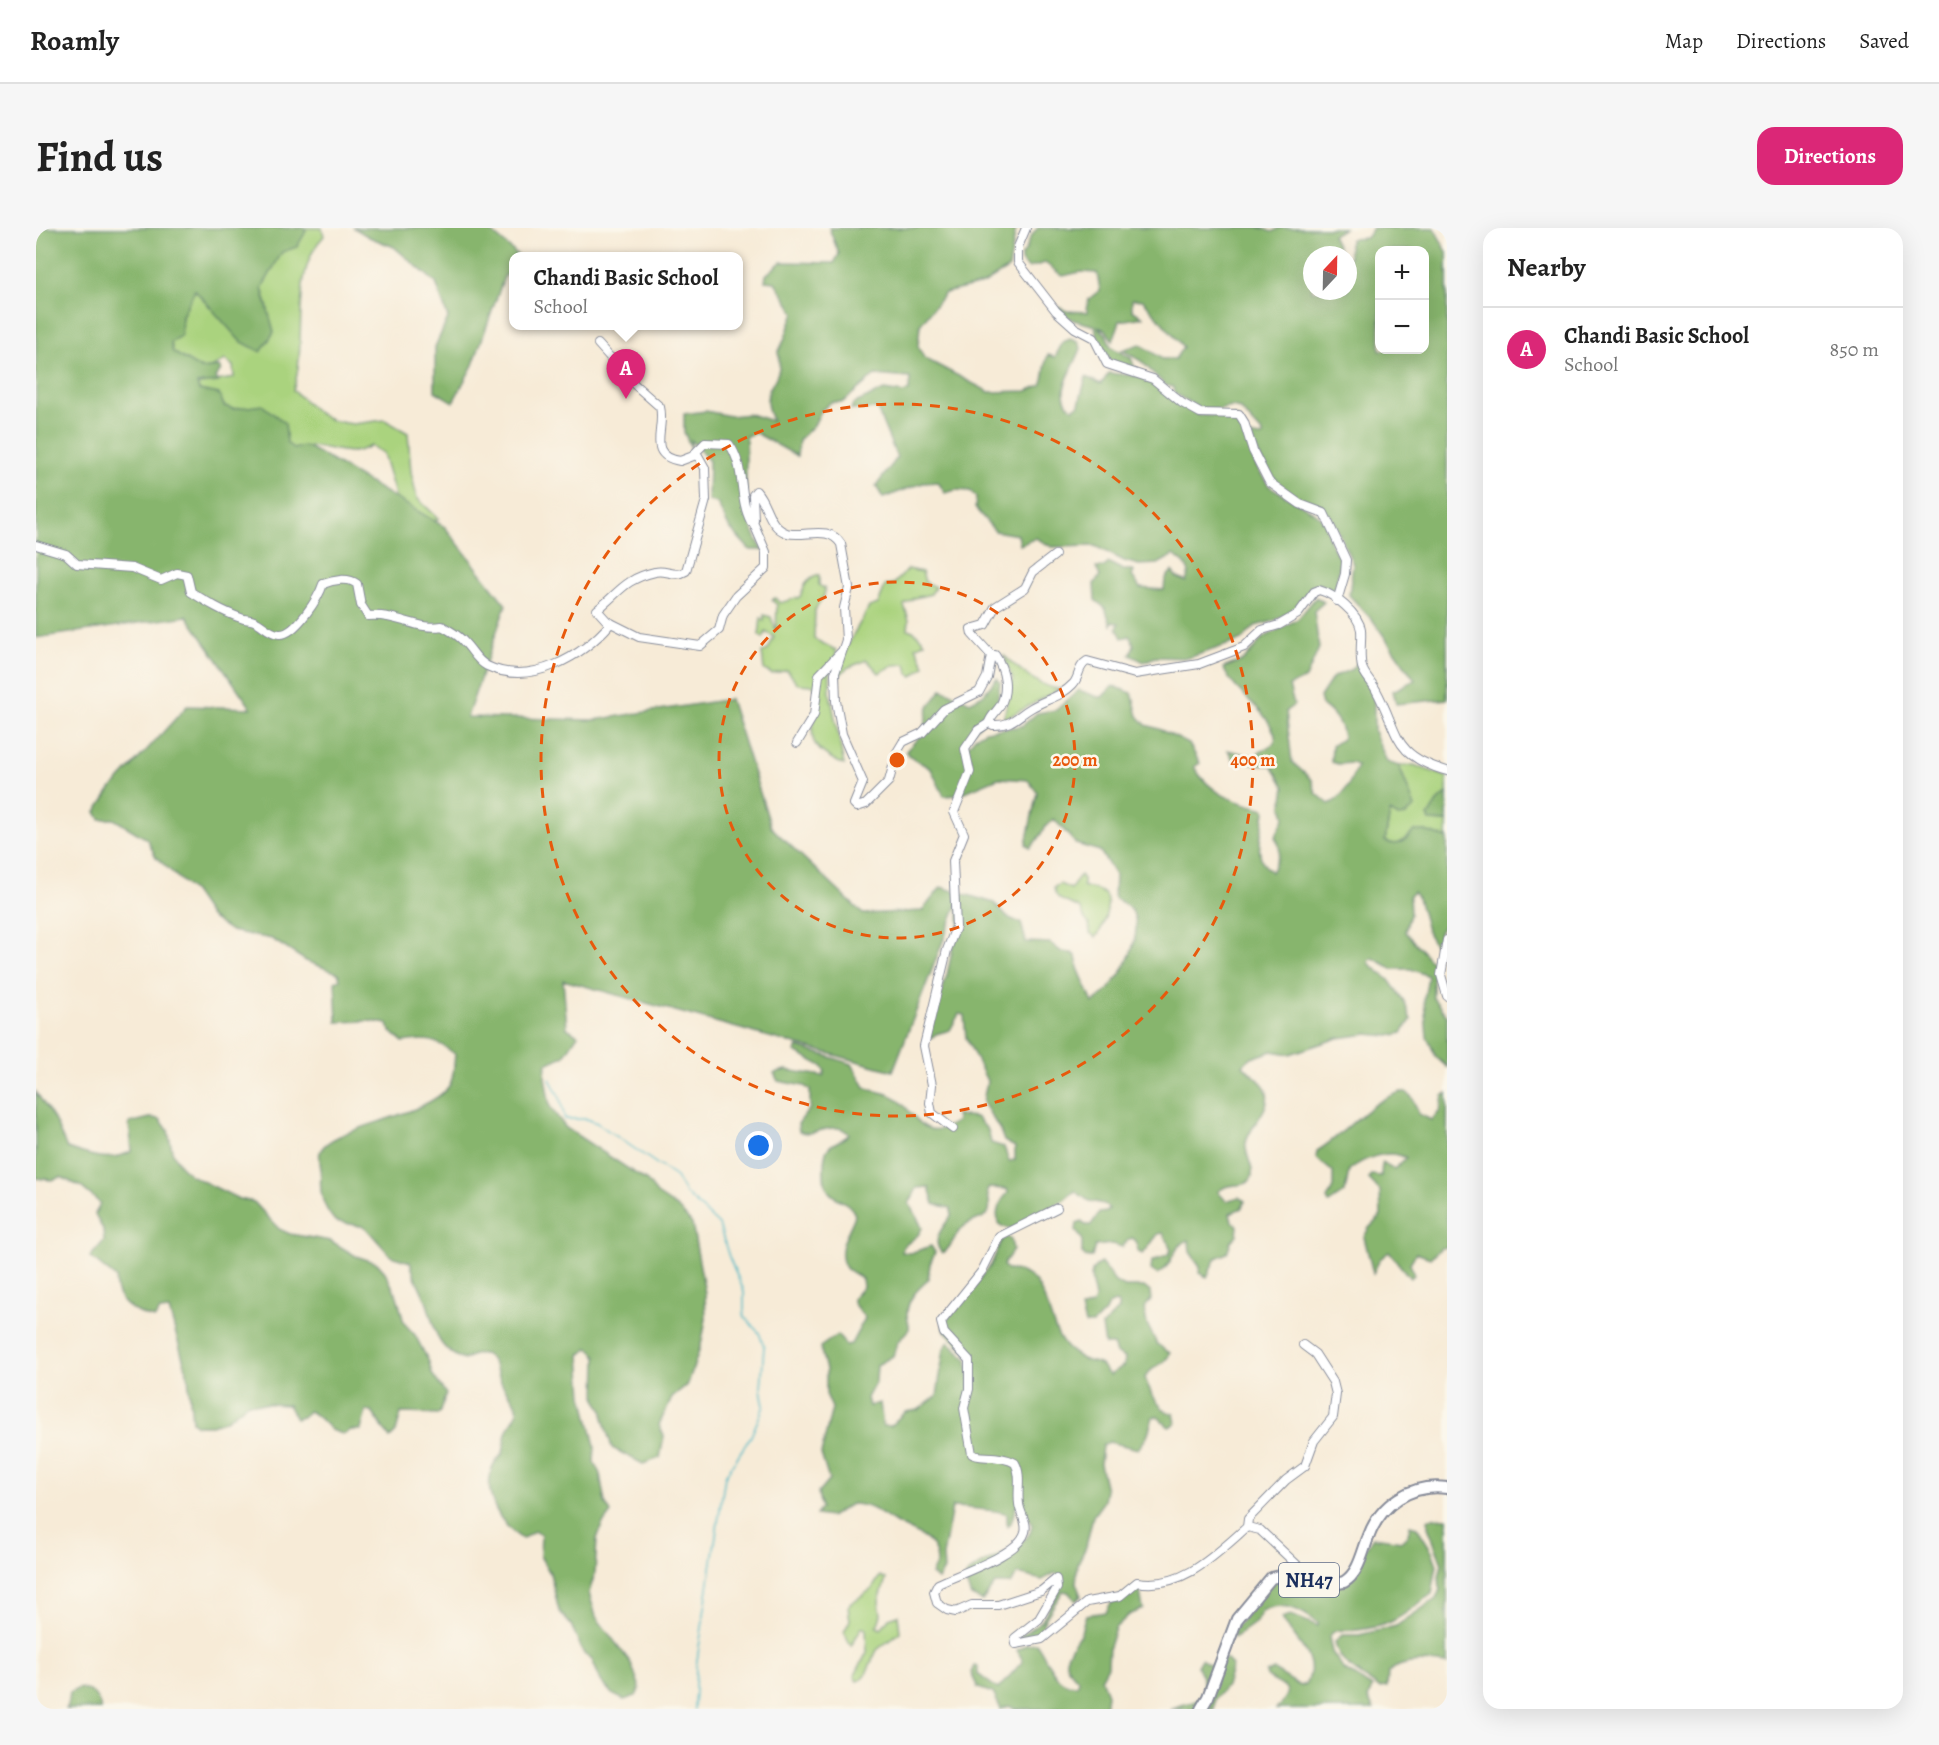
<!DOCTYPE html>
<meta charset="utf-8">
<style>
:root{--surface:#fff;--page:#f6f6f6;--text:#222;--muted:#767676;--line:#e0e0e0;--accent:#db2777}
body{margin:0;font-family:Alegreya,serif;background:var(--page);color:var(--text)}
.controls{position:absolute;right:18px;top:18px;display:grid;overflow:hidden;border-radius:12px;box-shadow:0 6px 24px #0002}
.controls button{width:54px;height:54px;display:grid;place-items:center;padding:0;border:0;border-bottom:2px solid var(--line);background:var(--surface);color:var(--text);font:30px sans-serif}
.compass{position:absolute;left:1267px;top:18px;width:54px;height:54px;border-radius:50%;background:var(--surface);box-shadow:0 6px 24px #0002;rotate:22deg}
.you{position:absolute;left:723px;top:918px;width:21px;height:21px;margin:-15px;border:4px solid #fff;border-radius:50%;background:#1a73e8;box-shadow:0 0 0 9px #1a73e833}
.badge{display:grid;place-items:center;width:39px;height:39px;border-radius:50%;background:var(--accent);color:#fff;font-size:20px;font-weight:700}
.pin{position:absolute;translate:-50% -50px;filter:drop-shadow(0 2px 3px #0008)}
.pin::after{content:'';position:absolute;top:32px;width:21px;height:18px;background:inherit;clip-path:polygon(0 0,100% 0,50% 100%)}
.popup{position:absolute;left:473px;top:24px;width:234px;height:78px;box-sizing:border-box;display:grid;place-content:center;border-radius:12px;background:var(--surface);filter:drop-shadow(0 2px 4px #0005);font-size:20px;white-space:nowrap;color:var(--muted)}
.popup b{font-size:22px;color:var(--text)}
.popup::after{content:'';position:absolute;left:50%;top:100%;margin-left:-12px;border:12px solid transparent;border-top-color:var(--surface)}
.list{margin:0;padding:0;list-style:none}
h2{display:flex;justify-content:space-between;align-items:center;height:78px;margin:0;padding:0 24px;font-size:26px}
h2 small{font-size:20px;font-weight:400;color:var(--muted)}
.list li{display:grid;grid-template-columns:39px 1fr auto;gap:18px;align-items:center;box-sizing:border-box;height:84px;padding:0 24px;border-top:2px solid var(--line)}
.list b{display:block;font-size:22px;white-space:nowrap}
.list p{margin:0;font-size:20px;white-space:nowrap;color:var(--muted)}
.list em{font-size:20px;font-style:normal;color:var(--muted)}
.map{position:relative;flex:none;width:1411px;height:1481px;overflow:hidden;border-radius:18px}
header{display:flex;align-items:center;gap:36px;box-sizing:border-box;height:84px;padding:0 30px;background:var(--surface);border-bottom:2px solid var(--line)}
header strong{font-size:28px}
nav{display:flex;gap:33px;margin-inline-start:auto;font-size:21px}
.intro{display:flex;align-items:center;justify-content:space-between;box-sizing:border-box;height:144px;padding:0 36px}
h1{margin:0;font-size:42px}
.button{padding:15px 27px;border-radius:18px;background:var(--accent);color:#fff;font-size:21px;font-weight:700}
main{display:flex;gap:36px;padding:0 36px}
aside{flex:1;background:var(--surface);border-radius:18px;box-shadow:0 6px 24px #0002}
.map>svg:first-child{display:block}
</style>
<header>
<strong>Roamly</strong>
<nav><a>Map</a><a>Directions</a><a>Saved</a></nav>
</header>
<div class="intro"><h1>Find us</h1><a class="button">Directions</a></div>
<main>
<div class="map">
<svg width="1411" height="1481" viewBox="0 0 1411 1481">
<rect width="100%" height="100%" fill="#fbf7ec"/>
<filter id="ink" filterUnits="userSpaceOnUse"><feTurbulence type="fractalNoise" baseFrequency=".0167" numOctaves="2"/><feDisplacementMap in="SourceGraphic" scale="12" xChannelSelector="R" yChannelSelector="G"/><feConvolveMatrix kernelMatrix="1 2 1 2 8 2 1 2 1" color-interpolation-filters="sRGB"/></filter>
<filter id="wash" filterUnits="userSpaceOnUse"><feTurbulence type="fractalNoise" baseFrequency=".008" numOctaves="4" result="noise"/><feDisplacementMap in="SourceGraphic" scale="24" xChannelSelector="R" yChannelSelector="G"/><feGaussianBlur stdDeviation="1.35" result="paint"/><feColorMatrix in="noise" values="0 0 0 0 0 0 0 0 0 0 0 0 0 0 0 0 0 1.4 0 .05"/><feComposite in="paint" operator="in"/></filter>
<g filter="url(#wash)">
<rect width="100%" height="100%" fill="#f7ebd7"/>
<g fill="#aad37e" stroke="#62816e" stroke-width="1.5">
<path d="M268,0H286L288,8C252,44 273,116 257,162L282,185L297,193L317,196L349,192L372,205L375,244L381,270L403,291L375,303L354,291L359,267L347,225L335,218C330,220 322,224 316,224C298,224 277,213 258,222L251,215L226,178L197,181L188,178L184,168L163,162L161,156L198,150L197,138L189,132C166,149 159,138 137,125L135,115L145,107L146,88L159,62L189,95L232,80L226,60L246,24L270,3Z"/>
<path d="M872,341L886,344L889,354L899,359L895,366L878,370L868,377L873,392L872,401L879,404L889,414L880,419L889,438L877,448L872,445L870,436L858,437L843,445L831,432L811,440L802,449C805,422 821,402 833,379L842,376L849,358L859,355Z"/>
<path d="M783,347V357L789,361L788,368L779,382L778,411L800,422V429L794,438V465L808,537C766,516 774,508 786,467L776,457L762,456L751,442L736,446L728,442L726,425L732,422L738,409L730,404L727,410L723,407L725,390L728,393V387L735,389L740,403L741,377L736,372L739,370L744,375L764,369C768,357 771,351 783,347Z"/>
<path d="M967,427C983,441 1002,459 1024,461L967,492L977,452Z"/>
<polygon points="1378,537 1411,549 1411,566 1401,574 1394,593 1411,594 1411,610 1389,603 1358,617 1349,613 1354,583 1374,565 1363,538"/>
<path d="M1044,647L1047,651V658C1053,661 1065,661 1069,667C1076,676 1066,702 1060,709L1054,705L1053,696L1048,690L1045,681C1033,673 1019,675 1018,659L1024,656L1035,661Z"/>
<polygon points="844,1348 850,1351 843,1373 845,1387 841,1399 845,1401 853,1390 862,1387 864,1404 841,1422 828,1450 821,1453 818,1449 831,1424 830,1401 826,1399 815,1418 808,1404 814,1392 812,1379 815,1375 836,1361"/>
</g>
<g fill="#87b56d" stroke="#517266" stroke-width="1.5" fill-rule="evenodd">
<path d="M0,0H268L270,3L261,19L246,24L226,60L238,104L225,124L204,113L159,62L146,88L145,107L135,115L137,124L165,141L183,139L185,142L179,149L182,154L161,156L163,162L183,166L188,178L197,181L226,177L249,195L251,215L258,221L267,218L274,220L409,299L470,377L431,489L558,492L694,471L735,599L827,686L886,683L905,659L958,675L971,689L985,695L990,714L1014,715L1026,724L1036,725L1040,728L1042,740L1057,775C1080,761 1111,710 1096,683C1093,678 1083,673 1078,669L1079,647L1064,623L1040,616L1018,591C1007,598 1004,611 994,620L990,616L1001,564L992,552L962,550L922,567L908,568L895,541L872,527L870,523L887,505L892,480L906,461L934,474L947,467L961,450L964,454L961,479L928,513L930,520L939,509L949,503L986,498L1001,485L1020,482L1043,462L1062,469H1066L1077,458L1096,465L1102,488L1110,497L1123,501L1153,516L1164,535L1158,539C1175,567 1199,574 1229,581C1228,604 1214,627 1235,644C1242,631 1248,622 1239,609L1249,589L1246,577L1249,559L1236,538L1198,533L1192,522L1218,528L1237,516L1240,510C1231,479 1200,468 1187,440L1208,432L1227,410L1262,391L1280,369L1288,374L1278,383L1283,420L1270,450L1253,458L1258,477L1250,483L1256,534L1276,552L1280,565L1293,576C1308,570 1315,553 1321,538L1316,535L1302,536L1295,534L1296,518L1307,510C1306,496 1297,484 1286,477L1284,469L1297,449L1316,441L1321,433L1335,460L1338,470V503L1351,534L1363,538L1379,579L1369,588L1362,589L1354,584L1349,613C1363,620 1368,613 1378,603H1389L1411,610V693L1403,704V719L1401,721L1392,706L1382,670L1377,664L1373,668L1374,686L1369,704L1397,735V770L1411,788V839L1400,829L1391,809L1388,771L1392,748L1375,741H1357L1337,730L1333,733L1334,736L1353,752L1368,773L1375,792L1366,805L1353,808L1331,806L1302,810L1254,826L1236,823L1213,831L1207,837C1213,845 1230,855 1231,865C1235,882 1213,898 1210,915C1208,927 1220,941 1215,951C1209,961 1192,953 1182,964L1190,973L1203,969L1209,973L1206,980L1194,985L1196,993L1202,998L1201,1007L1195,1013L1191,1025L1180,1030L1171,1049L1163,1045L1164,1038L1154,1024L1153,1012C1136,1017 1136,1041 1121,1046L1115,1042L1116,1033L1133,1026L1135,1021L1127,1005L1122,1006L1107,1026L1102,1024L1100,1013L1096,1010L1092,1012L1086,1019L1076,1016L1059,1018L1056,1029H1049L1046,1025V1011L1040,1003L1041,995L1046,993L1049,997H1055L1063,985L1071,984L1073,981L1068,976L1053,973L1039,963L1027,973L976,1001L965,998C957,987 963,974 972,965L971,961L953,960L951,963C960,997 944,985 926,1000C919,1006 915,1022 906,1025C894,1013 907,999 915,988V980L898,976L893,959L881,960L873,976C879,982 882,992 886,1000L882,1007L867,1019L866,1024L874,1025L895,1018L899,1024L894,1036L892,1052C882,1061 871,1071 871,1086C871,1092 874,1095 873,1101L861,1115L857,1128L841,1137L840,1153L831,1170L833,1178L844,1175L847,1198H854L869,1184L882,1182L901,1168L908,1120L913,1114L931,1131L935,1167L937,1130L909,1103L907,1096L955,1037L965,1013L971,1009L975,1012L977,1022L967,1037L971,1042C1014,1041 1008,1093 1029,1118C1033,1123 1045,1131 1052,1133C1056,1134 1061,1134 1065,1137C1069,1141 1069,1144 1074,1147L1088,1137L1089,1130L1080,1125L1077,1117H1069L1066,1098L1083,1081V1076L1079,1074L1072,1077L1069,1084L1057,1096H1049L1045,1081L1057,1076L1059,1071C1058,1058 1048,1042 1065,1035L1079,1054L1089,1059H1108L1114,1064L1115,1072L1108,1080L1111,1096L1121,1116L1134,1125C1129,1138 1114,1138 1109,1150C1114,1164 1123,1183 1138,1186L1140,1195L1133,1199L1122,1189H1117L1111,1209L1102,1221L1073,1214L1066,1218L1064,1236L1070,1262L1068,1273L1057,1288L1050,1319L1042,1335L1040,1355L1045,1368L1040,1373L1032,1364L1027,1363L1009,1391L1004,1405L983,1413L982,1410L1005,1393L1027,1356L1024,1347L1019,1345L1006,1352L982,1346L974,1356H959L946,1373L935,1368C934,1365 929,1354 929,1351C932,1331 1034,1314 980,1278L975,1295L971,1298V1286C967,1283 924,1279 916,1279L907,1328L908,1342L902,1352L895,1346L901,1335C900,1307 877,1306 858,1294C843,1285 834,1276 815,1276L794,1289L780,1287L785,1280L782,1265L793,1252L785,1226L796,1180L790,1166V1142L784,1119L801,1107L810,1117L815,1116L829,1090L817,1075V1070L827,1059L826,1051C821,1046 814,1045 810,1040C798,1022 814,1003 819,987C812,966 786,978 788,940C788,934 788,927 791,922C796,913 807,914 813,906C798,890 779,911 763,903L762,896L774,880V862L768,858L742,853L738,845L750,842L787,848L789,843L786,838L759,824L762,819L816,836L829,859C839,865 851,863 860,870C883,888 887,916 921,893L920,887L940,889L952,902L955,915L968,919L973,933L979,932V919L968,913L964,902L947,874L951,853L930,810L928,787L923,786L914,802L900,806L895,810L892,808L911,747L917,718L924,705L922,674L857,843L527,752L531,800L542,807L528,828L510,836L509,849L514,879L530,900L611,953L621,966L642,980L656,996L669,1065L670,1091L666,1113L652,1156L636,1169L623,1197L628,1208L624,1230L607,1236L576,1220L567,1190V1182L560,1171L561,1128L553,1120L544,1127L547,1168L559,1218L558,1234L564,1246L569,1275L575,1285L566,1297L561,1311L559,1345L553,1365L560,1389L595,1435L604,1460L600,1468L588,1472L576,1466L565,1453L556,1432L548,1426L535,1397L523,1383L514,1345L504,1328L505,1307L498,1303L486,1311C464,1296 447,1268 456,1240C458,1234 464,1230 467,1225C469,1218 468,1210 471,1202C474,1196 482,1189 481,1182C480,1172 472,1166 467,1158C458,1142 458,1113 428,1132C397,1119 400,1100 390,1073C385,1060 377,1047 374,1034L355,1028L329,999L299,993C287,979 283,966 285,947C286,940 282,931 284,924C292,899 391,890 413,858C418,851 418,835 419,826C399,811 392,810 367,814L354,803L352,796L333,793L301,794L299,753L304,751L302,745L270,733L236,711L195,703L174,689L157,664L120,629L111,611L78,591H64L60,584L75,561L151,478L215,480L151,388L0,410Z"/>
<polygon points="318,0 451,0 483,28 478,28 477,42 468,49 437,137 417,174 399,163 399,119 412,90 400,55 358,19 333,9"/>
<path d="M793,0H980L973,40L947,56L909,65L884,97L882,118L888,130L953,164L991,163L1005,157C1010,147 1008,136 1012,127L1019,129L1027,114L1034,111L1042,114L1045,120C1040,138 1015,166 1037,181L1043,176L1050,149L1065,156L1073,145L1102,148L1113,152L1162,187L1201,189L1221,240L1233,258L1281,286L1289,294L1294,314L1304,332L1300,360L1293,362L1285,356L1276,357L1263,378L1238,393L1219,398L1206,412L1152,430L1119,429L1108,434L1094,427L1098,417L1094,408L1086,410L1081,400L1083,395L1076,394L1075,397L1069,380L1059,372L1058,356L1064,348L1060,340L1068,339L1073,335L1087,342H1096L1098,344L1096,348L1104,360L1128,362L1129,351L1136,343L1140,349L1150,354L1153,344L1149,336L1138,327L1122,336L1103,337L1088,333L1059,318L1016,319L1000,310L984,317L982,307L959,303L939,280L940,269L934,263L920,262L909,265L902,254L887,255L847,270L840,258L861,230L841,181L815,182L817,176L848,162L868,165L873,162L874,150L839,147L807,174H795L785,183L778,197L763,212L761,228L720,205L710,208C711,247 704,288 727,322H714L693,299L681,275L672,273L673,233L655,212V220L648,204V186L670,183L694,188L714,186L736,193C734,187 731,180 731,174C731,153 748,152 742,124C751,111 751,98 759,85L739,54L729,53L730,47L745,34L798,35L803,26Z"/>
<path d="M1002,0H1226L1236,4L1243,0H1308L1296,7L1306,27H1276V63H1312L1313,16L1315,11L1330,10L1337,0H1398L1411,24V471L1360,476L1357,463L1379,452L1338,394L1313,367L1317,336L1296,290L1286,280L1260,270L1234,251L1215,210L1216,208L1227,209V206L1204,181L1196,179L1181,182L1164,181L1138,165L1137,159L1129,157L1105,133L1086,122L1104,116L1126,131H1139L1147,119L1107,72L1096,71V82L1107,89L1084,93L1077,113L1070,102L1062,99L1070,106L1075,119L1095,130L1100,143C1071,134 1075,137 1063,111C1061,105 1058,104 1060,98L1037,92L1021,81L1022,79L1031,83L1052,84L1050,80L1053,71L1064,62L1061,45L1044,44L1027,48L1009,35L992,40L985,33V28C994,20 990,10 1002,0ZM1344,22H1388V122H1344Z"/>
<polygon points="1411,566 1411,594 1394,593 1392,588 1401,574"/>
<path d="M0,864L18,891L31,920C54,928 74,935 96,923L93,895L114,890L124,891L132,902L136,923L144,937L154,947L203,971L218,974L243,1001L254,1006L295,1013L320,1028L341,1035L349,1044L361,1068L368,1095L379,1107L393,1134L396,1146L410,1166L403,1186L365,1185L360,1204L354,1210L336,1184L330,1183L325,1202H315L309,1206C288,1204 287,1187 272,1183L268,1188L260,1191L252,1177L212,1175L190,1192L176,1197H161L156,1193L152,1148L133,1082L124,1083L119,1090C99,1086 76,1073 80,1050L54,1029L68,1013L67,1002L59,986L64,975L45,959L25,949L16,952L0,950Z"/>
<path d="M1365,864H1370L1376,869L1383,886L1395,892L1404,883L1407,868L1411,865V1019L1405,1020L1394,1030L1380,1025L1374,1035L1378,1047L1374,1050L1353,1024L1344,1031L1337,1045L1328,1009L1333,1000L1345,988L1344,963L1332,950L1335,947L1345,948L1346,934L1358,941L1370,930C1352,920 1327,931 1313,942L1309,964L1293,975L1291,971L1297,959V944L1280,930L1281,923C1313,904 1326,877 1365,864Z"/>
<path d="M1397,1289L1411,1290V1436C1391,1434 1369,1431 1352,1444L1351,1459L1343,1460C1326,1447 1302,1438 1299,1414L1306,1407H1323L1360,1398L1400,1371L1404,1361L1403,1349L1406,1336L1392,1299V1292Z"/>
<path d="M1374,1297L1381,1299L1396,1323L1401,1337L1396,1366C1366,1387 1361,1397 1322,1402C1312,1404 1299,1398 1293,1409L1296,1424L1307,1441L1336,1459L1332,1471L1338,1481H1240C1261,1460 1250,1461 1231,1449L1230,1444L1238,1442L1264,1458L1270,1456C1286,1430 1255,1410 1246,1390L1255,1387L1282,1398V1395C1265,1382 1247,1372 1226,1383L1220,1394L1198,1410L1197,1403L1238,1351L1305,1357L1337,1309L1366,1313L1372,1307Z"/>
<path d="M1101,1358L1118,1361L1104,1363L1107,1381L1093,1387L1079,1400L1073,1419L1072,1438L1065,1451L1071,1466L1069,1481H979L973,1478L965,1481L957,1465L942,1460L935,1445L938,1438H942V1446L962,1461L987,1433L981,1422L991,1416L1000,1415C1011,1428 1017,1459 1041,1457L1042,1451C1021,1435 1031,1425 1044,1406C1047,1400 1047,1393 1050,1387L1070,1384L1075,1375Z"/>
<path d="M1165,1431L1174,1437L1190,1431L1196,1437L1190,1458L1179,1471L1178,1481H1135C1148,1472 1172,1480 1167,1452C1166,1447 1162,1443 1161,1438Z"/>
<path d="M43,1460C57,1463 61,1466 65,1481H30L34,1465Z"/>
</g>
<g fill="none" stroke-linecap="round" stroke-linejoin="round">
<polyline stroke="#4bb8c6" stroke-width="1.5" points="514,851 524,870 529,891 551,891 561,895 640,949 649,965 683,997 693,1029 708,1063 708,1088 723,1105 728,1118 725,1161 728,1178 715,1208 689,1248 660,1439 658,1481"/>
</g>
</g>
<g filter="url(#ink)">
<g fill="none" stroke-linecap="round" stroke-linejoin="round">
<defs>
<g id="minor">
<polyline points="990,0 982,19 982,34 1020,83 1039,100 1058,110 1071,136 1117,151 1146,175 1164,185 1203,186 1208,194 1217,223 1233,254 1264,276 1288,285 1310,332 1309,346 1301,373"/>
<path d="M562,116L598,156L624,179C630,201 609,227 644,233L660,227"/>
<path d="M717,294L730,324V340L700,368L687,387L683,402L664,418L603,409L571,393L561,382C583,365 588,351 619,344C630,341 639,350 650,343L670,272L669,240L660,224L669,215L693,216C710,239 702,270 715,294L718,293L717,267L720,263C732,276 732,299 751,305C769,310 792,296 805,316L813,360L808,380L810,412L799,445L800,473L806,506L827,554L818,576L821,579L830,576L853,553L861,524L867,514L886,505L908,481L943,464L951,449L955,427H959C969,442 973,462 964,478C960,484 955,488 953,494L957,497C976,498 981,488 995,480C1010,471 1025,469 1037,456C1044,449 1041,439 1051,433L1099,446L1163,436L1208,419L1226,402L1243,397L1262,386L1278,364L1283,362C1298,366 1323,386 1325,402C1326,413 1323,427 1326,439C1328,447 1336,454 1340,462C1364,506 1355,527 1411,543"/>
<path d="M0,317L30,326L41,336L96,340L125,352L141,345L151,347L155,364C171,374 187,384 205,390C209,392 214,391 218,393C227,396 232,405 243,406C259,408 283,369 287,356C297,352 312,349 321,356L325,377L332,388C360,385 383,403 406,398C414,403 423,407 429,415C437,423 440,432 451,438C495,459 547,428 575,395"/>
<polyline points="955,427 936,406 935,401 949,397 959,379 989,360 997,344 1019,327"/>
<polyline points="761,515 778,487 783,447 805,424"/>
<polyline points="1411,712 1405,747 1411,768"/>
<polyline points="917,901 896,885 894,875 896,857 888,818 911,722 920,699 917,633 928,606 918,584 934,544 929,521 942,502 953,495"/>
<path d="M1021,980L963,1009L946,1043L905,1094L908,1105L933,1132V1161L928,1180L936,1226C942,1231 964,1226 979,1235C986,1247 981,1263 983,1276C984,1286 992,1294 989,1304C983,1327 922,1346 902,1356L898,1364L901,1375L911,1382L920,1384L936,1377H962L1005,1363L1020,1351L1021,1360L1003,1391L979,1410L980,1416L1006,1411L1051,1374L1084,1368L1101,1354C1146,1362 1179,1327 1211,1299L1212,1291L1250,1252L1269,1238L1278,1213L1297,1189L1300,1166L1297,1154L1279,1126L1267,1117"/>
<polyline points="1211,1299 1224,1302 1278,1353"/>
</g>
<path id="highway" d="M1165,1481L1172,1469L1201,1391L1235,1350C1260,1342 1283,1361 1308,1354C1323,1345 1326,1325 1332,1310C1344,1276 1375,1255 1411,1260"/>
</defs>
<use href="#minor" stroke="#898d9a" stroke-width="10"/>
<use href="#highway" stroke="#898d9a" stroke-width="14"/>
<use href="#minor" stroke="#fff" stroke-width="8"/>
<use href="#highway" stroke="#fff" stroke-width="10"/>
</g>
</g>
<g fill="none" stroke="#e8590c" stroke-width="3" stroke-dasharray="10 8">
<circle cx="861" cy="532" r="178"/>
<circle cx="861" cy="532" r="356"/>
</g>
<g text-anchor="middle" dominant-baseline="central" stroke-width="5" stroke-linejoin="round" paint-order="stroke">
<rect fill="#fbf7ec" stroke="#5e6b89" stroke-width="1.5" x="1243" y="1335" width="60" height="34" rx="4.5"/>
<g font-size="20" font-weight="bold" fill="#1b2f5e">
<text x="1273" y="1352">NH47</text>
</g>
</g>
<circle cx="861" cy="532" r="9" fill="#e8590c" stroke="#fbf7ec" stroke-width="3"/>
<g font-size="18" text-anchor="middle" font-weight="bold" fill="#e8590c" stroke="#fbf7ec" stroke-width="5" stroke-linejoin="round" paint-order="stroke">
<text x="1039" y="538">200 m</text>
<text x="1217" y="538">400 m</text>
</g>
</svg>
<div class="controls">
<button>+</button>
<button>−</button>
</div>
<svg class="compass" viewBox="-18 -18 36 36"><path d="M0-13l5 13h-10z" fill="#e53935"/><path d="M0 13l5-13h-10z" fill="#767676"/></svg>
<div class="you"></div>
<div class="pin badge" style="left:590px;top:171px">A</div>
<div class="popup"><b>Chandi Basic School</b>School</div>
</div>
<aside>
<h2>Nearby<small></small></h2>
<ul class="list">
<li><span class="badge">A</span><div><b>Chandi Basic School</b><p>School</p></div><em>850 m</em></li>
</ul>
</aside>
</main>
